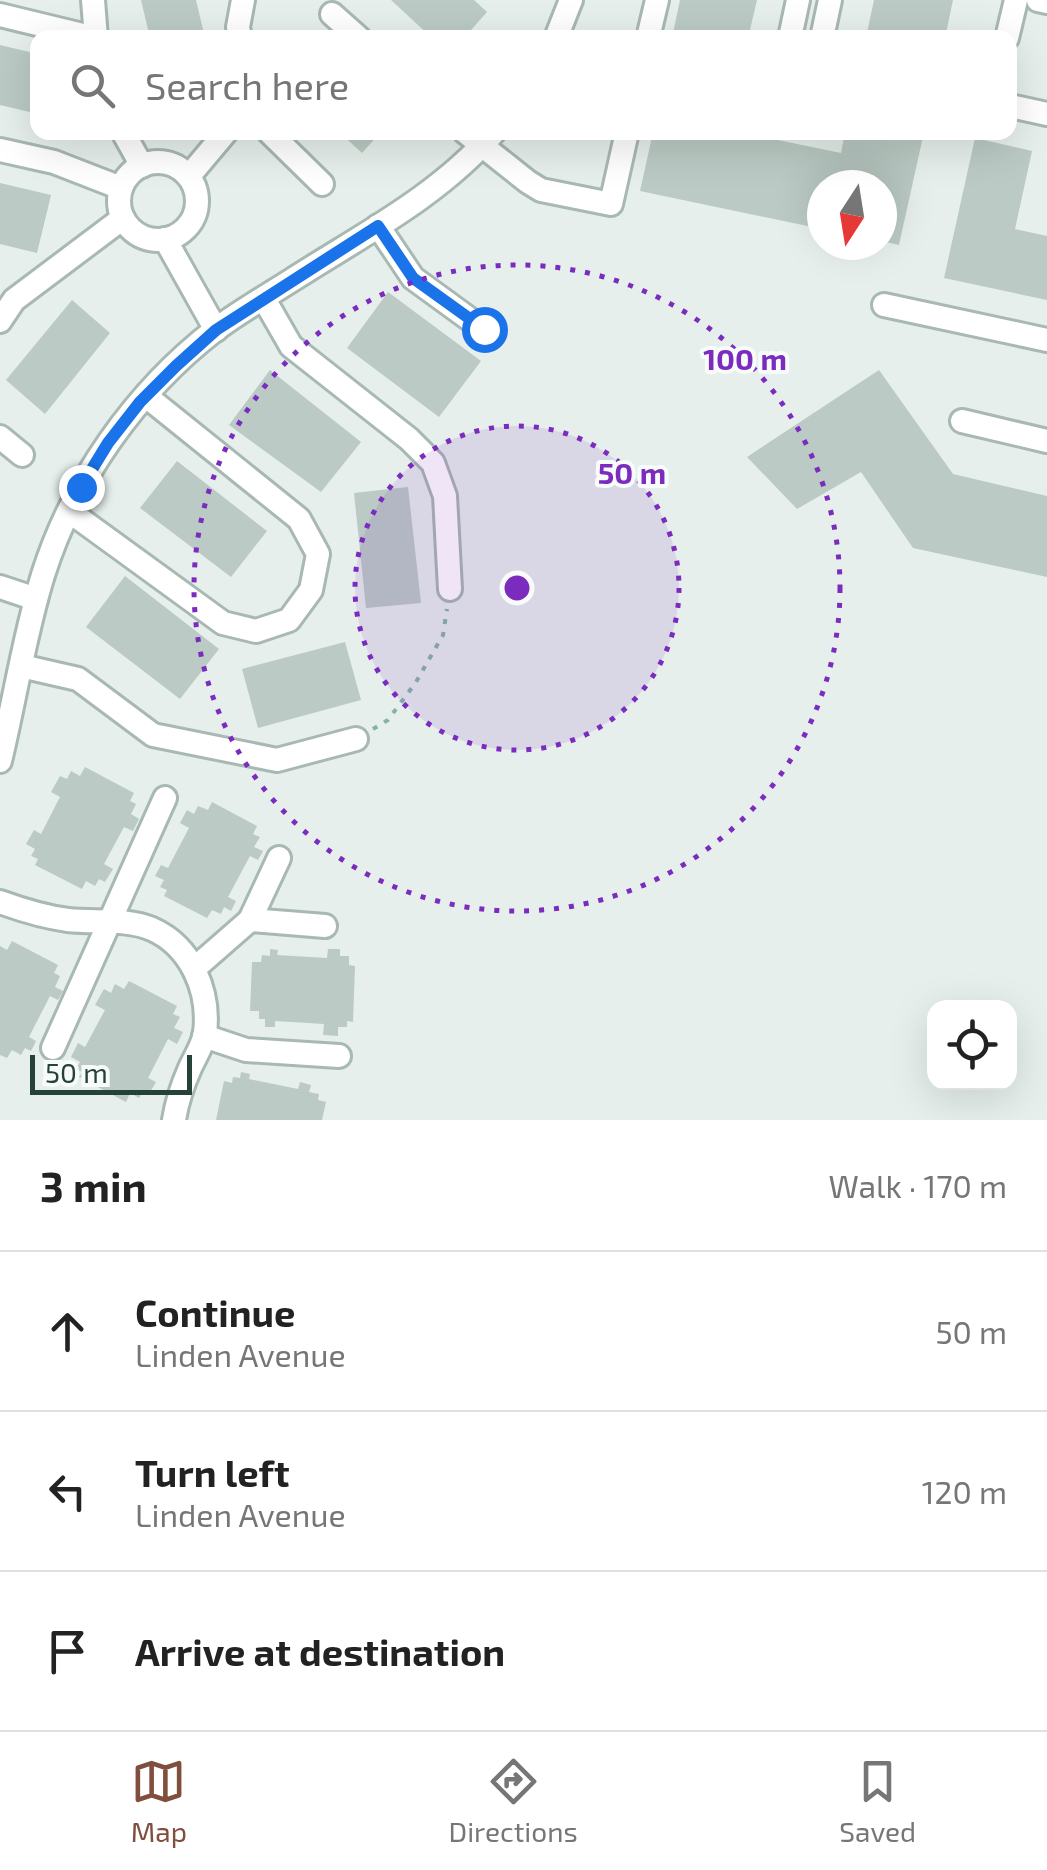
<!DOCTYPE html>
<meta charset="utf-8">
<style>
:root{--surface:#fff;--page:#f2f2f2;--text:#222;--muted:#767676;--line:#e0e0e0;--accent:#804e3d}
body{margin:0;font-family:"Exo 2",sans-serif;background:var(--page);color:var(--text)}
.controls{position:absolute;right:30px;bottom:30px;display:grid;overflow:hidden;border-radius:20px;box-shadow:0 10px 40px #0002}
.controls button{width:90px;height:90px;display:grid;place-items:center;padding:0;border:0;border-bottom:2px solid var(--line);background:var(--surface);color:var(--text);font:50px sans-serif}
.compass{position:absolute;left:807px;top:170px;width:90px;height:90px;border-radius:50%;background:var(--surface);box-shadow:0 10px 40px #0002;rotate:192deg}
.scale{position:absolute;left:30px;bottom:25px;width:162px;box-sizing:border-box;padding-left:10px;border:5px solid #24423a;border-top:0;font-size:28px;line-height:35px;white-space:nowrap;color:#24423a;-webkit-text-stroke:8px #f7fbf9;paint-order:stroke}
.stop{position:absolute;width:30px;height:30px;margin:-22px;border:8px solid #1a73e8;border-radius:50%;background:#fff}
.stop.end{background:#1a73e8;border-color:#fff;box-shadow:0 2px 10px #0008}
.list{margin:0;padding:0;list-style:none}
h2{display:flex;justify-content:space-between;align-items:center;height:130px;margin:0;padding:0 40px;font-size:42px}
h2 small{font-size:32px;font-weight:400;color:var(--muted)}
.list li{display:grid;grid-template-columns:65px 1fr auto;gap:30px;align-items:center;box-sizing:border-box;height:160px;padding:0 40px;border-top:2px solid var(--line)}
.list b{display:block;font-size:38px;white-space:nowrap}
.list p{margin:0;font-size:32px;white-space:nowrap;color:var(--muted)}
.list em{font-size:32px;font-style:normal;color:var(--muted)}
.icon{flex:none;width:55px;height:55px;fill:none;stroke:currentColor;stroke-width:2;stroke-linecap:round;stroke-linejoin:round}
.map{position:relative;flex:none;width:1047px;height:1120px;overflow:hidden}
.search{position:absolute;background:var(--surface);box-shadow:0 10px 40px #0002;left:30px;right:30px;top:30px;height:110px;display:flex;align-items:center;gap:25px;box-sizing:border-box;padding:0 35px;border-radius:20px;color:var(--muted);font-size:38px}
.sheet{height:610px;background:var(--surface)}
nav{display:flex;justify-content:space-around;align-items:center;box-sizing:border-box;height:140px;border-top:2px solid var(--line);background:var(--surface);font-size:28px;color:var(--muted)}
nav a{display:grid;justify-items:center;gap:5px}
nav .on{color:var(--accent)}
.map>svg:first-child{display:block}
</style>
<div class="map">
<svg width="1047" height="1120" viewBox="0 0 1047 1120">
<rect width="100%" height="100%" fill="#e6efeb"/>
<g fill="#bbcac4">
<polygon points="141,0 196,0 205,38 150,38"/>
<polygon points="391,0 474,0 487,12 464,38 432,38"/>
<polygon points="680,0 757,0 748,38 672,38"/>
<polygon points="874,0 953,0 945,38 866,38"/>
<polygon points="0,45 38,54 38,114 0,105"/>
<polygon points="339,132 381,132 362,153"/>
<polygon points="653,132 739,132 841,153 845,132 924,132 899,245 882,241 882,185 822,185 822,229 640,191"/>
<polygon points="975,138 1032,151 1015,229 1047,236 1047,300 944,278"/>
<polygon points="0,183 51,195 37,253 0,244"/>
<polygon points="388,292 481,361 439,417 347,348"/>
<polygon points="72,300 110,333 45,414 6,380"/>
<polygon points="270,370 361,442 321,492 229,425"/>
<polygon points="879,370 953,474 1047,496 1047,577 913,548 861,472 797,509 747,457"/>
<polygon points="177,461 267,531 231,577 140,508"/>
<polygon points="408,487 421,603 366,608 354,493"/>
<polygon points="125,576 219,649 180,699 86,627"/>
<polygon points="345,642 361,700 258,728 242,669"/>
<polygon points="85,767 134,793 130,801 136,804 131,814 139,819 133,831 124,827 104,864 113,869 105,882 99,879 95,886 86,881 82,889 35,865 38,859 31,856 35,849 26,844 34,830 41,834 60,797 51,792 60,776 67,779 71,771 80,776"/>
<polygon points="212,802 257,826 253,834 260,837 254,847 263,851 258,860 250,856 228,897 236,901 231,911 224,907 221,914 212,910 207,918 164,896 167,890 160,887 164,880 155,876 161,865 168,868 189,828 180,823 187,810 194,814 198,806 208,810"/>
<polygon points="12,941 58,965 54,973 60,976 55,987 63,991 58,1000 50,996 29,1037 36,1041 31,1051 25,1048 21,1055 12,1050 7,1058 0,1055 0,946 7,950"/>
<polygon points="270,949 278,950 277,955 327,958 328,949 340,949 340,956 349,956 349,965 355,966 353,1022 347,1021 347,1027 338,1027 338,1036 323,1035 324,1024 275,1021 275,1027 265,1027 265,1019 259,1019 259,1011 250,1011 252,962 261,962 262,955 270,956"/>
<polygon points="129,981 177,1006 173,1014 180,1017 174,1028 183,1032 177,1044 168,1039 148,1078 156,1082 149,1094 143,1091 139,1098 130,1093 126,1102 79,1077 82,1072 76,1069 80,1062 71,1057 78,1043 85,1047 105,1010 95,1005 104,989 111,993 115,984 124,989"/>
<polygon points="241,1072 250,1074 249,1079 298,1089 300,1082 311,1085 309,1092 319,1094 318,1100 326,1102 322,1120 216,1120 224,1081 232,1083 233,1077 240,1078"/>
</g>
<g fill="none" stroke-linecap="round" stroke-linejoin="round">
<defs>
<g id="minor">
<polyline points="93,0 96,38"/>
<polyline points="1038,0 1047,2"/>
<polyline points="332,14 359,38"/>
<polyline points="0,15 95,38"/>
<polyline points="240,38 238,27 243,0"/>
<polyline points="556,38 571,0"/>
<polyline points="648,38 657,0"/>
<polyline points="794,38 791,33 798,0"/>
<polyline points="822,38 830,0"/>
<polyline points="1007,38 1016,0"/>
<polyline points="1010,106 1047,114"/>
<polyline points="123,132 142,166"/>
<polyline points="269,132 322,184"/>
<polyline points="465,132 528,182 541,190 611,204 627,132"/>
<polyline points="0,150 54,162 121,188"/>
<circle cx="158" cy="201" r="39"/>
<polyline points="189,176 226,132"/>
<polyline points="378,226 413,278 483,329"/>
<polyline points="165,239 216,330"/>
<polyline points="264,299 291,346 409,439 433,463 445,496 450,589"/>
<polyline points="884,305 1047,340"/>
<polyline points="0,321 14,300 123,218"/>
<polyline points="962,421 1047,441"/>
<polyline points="0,437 22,455"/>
<polyline points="69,511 223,623 256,631 289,620 311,590 318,554 299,519 146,396"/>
<polyline points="0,587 36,599"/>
<polyline points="21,666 78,679 153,735 277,760 356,739"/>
<path d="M0,761C15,699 24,636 43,575C73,480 136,391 215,330C239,312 267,296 292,280C362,235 439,196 494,132"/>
<path d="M0,902C22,910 45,917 68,920C95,923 126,918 152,929C192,947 210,992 205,1033C203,1045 195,1057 190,1068C182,1086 177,1101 174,1120"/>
<polyline points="250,920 279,858"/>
<polyline points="195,968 250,920 325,926"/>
<polyline points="204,1036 246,1050 339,1056"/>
<polyline points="53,1048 165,798"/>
</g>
</defs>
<use href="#minor" stroke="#a8b8b2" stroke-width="28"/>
<polyline stroke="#86b3a5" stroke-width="4" stroke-dasharray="5 8" stroke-linecap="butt" points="373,729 388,720 416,682 443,635 447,609"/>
<use href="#minor" stroke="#fff" stroke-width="22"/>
</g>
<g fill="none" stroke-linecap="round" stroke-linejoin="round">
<polyline stroke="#1a73e8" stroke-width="12" points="81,487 108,443 140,402 176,366 216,330 378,226 413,278 484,329"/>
</g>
<circle cx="517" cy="588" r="162" fill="#7b2cbf" fill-opacity=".12"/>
<g fill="none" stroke="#7b2cbf" stroke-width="5" stroke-dasharray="5 10">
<circle cx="517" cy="588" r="162"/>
<circle cx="517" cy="588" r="323"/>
</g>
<circle cx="517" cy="588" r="15" fill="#7b2cbf" stroke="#f7fbf9" stroke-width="5"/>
<g font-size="30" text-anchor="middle" font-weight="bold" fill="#7b2cbf" stroke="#f7fbf9" stroke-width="8" stroke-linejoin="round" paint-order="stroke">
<text x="745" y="370">100 m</text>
<text x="632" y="484">50 m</text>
</g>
</svg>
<div class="controls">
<button><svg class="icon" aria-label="locate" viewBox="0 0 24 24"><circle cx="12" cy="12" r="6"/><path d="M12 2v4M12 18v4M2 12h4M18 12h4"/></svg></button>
</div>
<svg class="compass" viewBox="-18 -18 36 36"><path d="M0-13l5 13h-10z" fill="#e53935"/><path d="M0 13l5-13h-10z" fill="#767676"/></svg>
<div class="scale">50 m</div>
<div class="stop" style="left:484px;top:329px"></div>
<div class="stop end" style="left:81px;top:487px"></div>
<div class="search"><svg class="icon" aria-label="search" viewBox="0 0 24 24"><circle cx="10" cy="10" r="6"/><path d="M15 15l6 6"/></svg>Search here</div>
</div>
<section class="sheet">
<h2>3 min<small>Walk · 170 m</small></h2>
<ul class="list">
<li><svg class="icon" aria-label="ahead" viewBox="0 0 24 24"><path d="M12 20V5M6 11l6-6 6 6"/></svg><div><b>Continue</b><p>Linden Avenue</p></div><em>50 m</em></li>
<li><svg class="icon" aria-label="left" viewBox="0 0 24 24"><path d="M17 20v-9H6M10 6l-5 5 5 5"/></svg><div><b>Turn left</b><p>Linden Avenue</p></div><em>120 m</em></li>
<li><svg class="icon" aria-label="arrive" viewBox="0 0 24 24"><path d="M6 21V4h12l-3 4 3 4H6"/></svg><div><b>Arrive at destination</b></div></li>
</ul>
</section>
<nav>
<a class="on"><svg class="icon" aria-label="map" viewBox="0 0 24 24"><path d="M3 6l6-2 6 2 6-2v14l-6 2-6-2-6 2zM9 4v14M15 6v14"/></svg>Map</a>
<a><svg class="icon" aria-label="directions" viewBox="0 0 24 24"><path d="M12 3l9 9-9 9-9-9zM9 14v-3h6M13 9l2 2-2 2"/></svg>Directions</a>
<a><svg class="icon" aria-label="saved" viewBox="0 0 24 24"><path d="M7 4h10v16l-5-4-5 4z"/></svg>Saved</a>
</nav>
